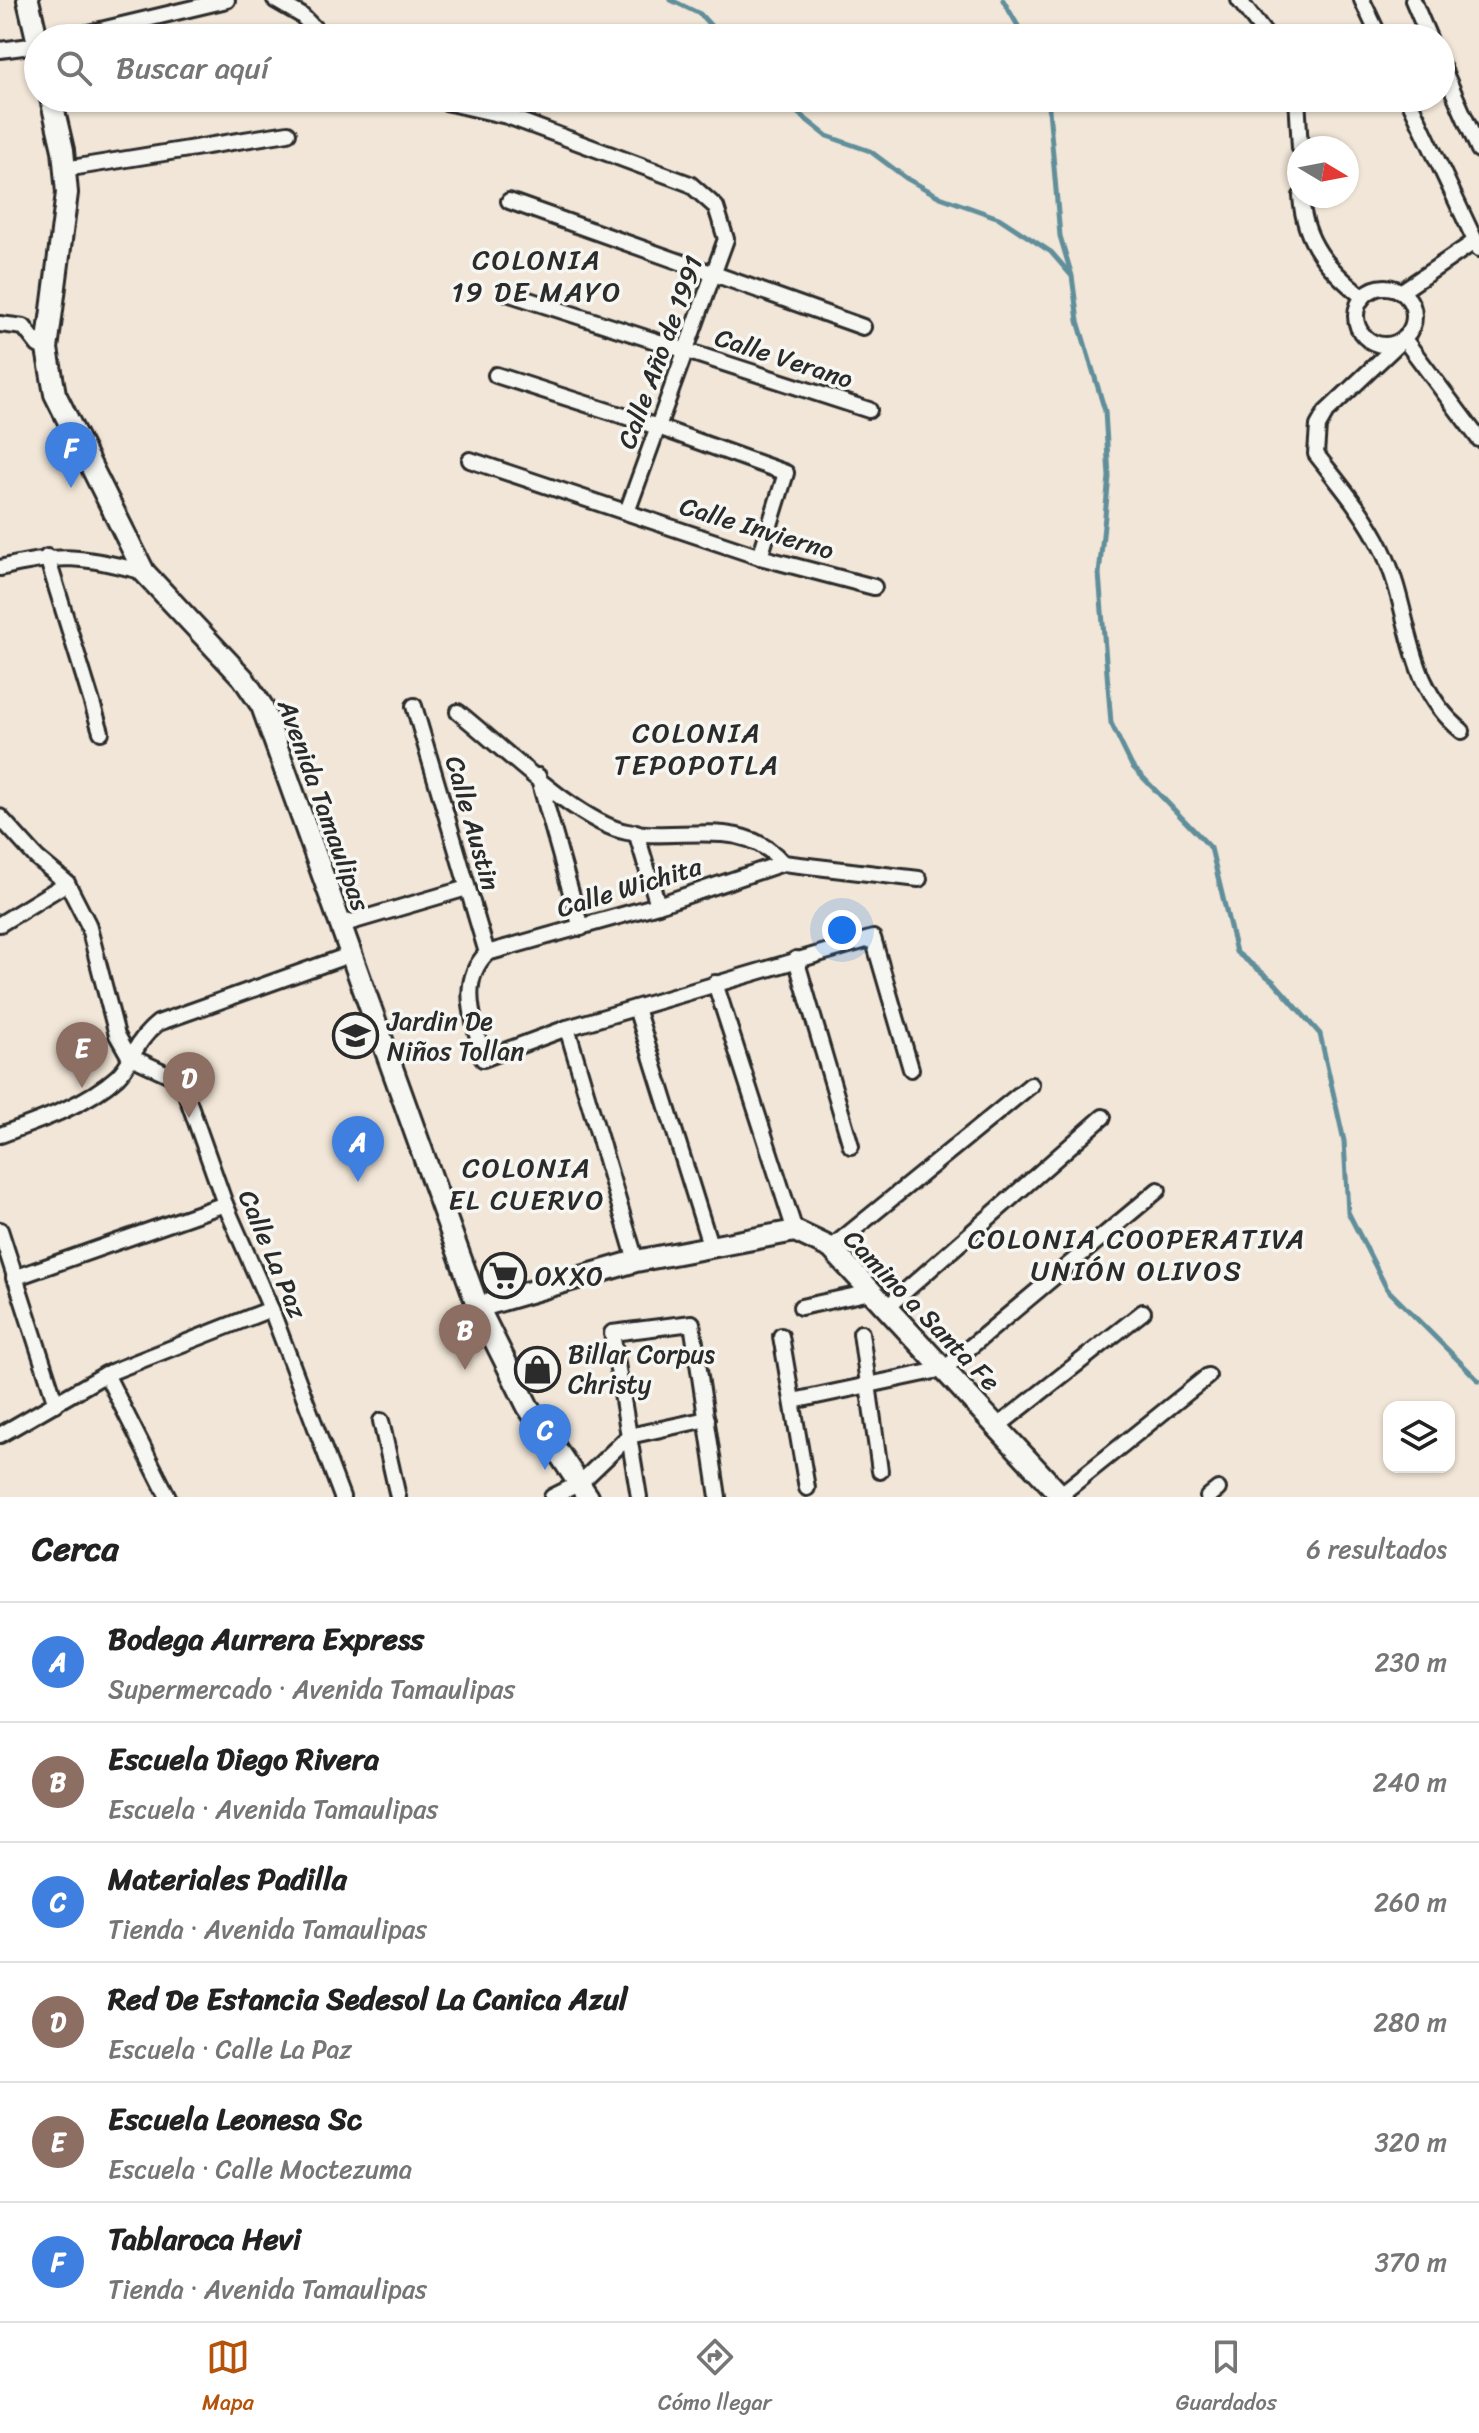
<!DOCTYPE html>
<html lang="es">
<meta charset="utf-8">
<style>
:root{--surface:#fff;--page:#f2f2f2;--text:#222;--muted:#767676;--line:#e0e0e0;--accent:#b45309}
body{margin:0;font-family:Sriracha,sans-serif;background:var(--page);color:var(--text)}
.controls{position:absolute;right:24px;bottom:24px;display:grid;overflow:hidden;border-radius:16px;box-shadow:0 2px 6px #0004}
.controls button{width:72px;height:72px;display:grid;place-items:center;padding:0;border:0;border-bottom:2px solid var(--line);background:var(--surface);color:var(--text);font:40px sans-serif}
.compass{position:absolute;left:1287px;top:136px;width:72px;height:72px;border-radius:50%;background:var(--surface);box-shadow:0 2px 6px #0004;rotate:100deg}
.you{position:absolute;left:842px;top:930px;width:28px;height:28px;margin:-20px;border:6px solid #fff;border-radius:50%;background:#1a73e8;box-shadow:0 0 0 12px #1a73e833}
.badge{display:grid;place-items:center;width:52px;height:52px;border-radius:50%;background:var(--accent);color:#fff;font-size:26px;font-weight:700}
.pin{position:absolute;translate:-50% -66px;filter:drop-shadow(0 2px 4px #0008)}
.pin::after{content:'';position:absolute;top:42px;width:28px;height:24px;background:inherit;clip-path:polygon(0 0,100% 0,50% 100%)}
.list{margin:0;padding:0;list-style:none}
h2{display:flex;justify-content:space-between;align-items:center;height:104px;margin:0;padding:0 32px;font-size:34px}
h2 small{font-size:26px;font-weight:400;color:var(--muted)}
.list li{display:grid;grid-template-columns:52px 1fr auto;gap:24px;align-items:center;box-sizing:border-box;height:120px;padding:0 32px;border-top:2px solid var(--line)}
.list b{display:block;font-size:30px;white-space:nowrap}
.list p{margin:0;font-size:26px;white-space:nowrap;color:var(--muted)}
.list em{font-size:26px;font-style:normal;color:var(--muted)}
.icon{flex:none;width:44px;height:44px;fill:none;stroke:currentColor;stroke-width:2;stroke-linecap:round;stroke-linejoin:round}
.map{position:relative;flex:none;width:1479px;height:1497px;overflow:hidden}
.search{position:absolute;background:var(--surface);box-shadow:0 2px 6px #0004;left:24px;right:24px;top:24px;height:88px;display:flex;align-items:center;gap:20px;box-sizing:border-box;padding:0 28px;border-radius:44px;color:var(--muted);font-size:30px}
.sheet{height:824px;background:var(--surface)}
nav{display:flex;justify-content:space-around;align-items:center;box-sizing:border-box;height:112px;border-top:2px solid var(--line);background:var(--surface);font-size:22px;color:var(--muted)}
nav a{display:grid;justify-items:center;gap:4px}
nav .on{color:var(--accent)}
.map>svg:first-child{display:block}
</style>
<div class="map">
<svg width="1479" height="1497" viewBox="0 0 1479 1497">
<rect width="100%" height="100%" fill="#f1e6d7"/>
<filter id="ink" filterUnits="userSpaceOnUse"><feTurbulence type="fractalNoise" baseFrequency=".0125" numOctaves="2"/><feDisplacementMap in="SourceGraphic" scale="16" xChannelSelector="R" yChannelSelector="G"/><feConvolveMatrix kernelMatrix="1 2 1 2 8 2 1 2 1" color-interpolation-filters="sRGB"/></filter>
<g filter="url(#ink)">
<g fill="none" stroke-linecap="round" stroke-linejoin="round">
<g stroke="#618e9b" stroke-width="5">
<polyline points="671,0 700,14 722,38"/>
<polyline points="1003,0 1025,38"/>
<polyline points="779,98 827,136 870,151 906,178 940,197 999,218 1051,252 1071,275"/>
<polyline points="1048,98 1060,236 1072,276 1078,321 1105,411 1109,477 1099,574 1111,723 1132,766 1211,848 1236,952 1274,982 1320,1034 1344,1141 1348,1212 1387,1289 1479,1381"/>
</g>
<defs>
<g id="street">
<polyline points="275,0 301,15 324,38"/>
<polyline points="1239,0 1268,38"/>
<polyline points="1362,0 1380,38"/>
<polyline points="1413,0 1429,38"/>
<polyline points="67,38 227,0"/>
<polyline points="0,50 38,45"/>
<polyline points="1441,64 1479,150"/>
<polyline points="428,98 507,116 690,184 716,207 726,239 627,512"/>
<polyline points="1297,98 1300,148"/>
<polyline points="1408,98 1479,249"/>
<polyline points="65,169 288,133"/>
<path d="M1301,196C1304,243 1328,269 1363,297"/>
<polyline points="509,201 863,327"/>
<circle cx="1385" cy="316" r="29"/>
<polyline points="1402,291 1474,242"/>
<polyline points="507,293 869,410"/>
<polyline points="0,324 24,327 38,345 47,349"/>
<polyline points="1404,339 1479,439"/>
<path d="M1400,342L1326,412L1318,426L1316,454C1340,485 1365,514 1382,549C1413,613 1403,683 1462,731"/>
<polyline points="496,375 658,427 786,473 760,557"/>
<polyline points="470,460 760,557 874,587"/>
<polyline points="47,557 101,732"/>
<path d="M0,568C60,553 84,556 144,572"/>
<polyline points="414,706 487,953"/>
<path d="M458,712C500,745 578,823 627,832C682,842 742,815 783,863"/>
<polyline points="538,776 581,928"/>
<polyline points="0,817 37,858 67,883 88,924 117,1035 129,1056 172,1076 185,1091 225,1204 271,1309 342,1497"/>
<polyline points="636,832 658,905"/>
<polyline points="0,924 67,883"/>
<polyline points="341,925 467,888"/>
<path d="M487,953C457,983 475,1022 483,1059L567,1028L873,938L911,1069"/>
<polyline points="487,953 658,905 783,863 919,879"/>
<polyline points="796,959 851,1146"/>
<polyline points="715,983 795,1231"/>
<polyline points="636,1008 711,1248"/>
<polyline points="567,1028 636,1261"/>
<path d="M0,1135C39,1121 86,1105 117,1077C134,1061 133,1043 158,1023L352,954"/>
<polyline points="0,1230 56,1404"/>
<polyline points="831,1248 1031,1085"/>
<polyline points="14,1278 225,1204"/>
<polyline points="801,1307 871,1292"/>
<polyline points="886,1308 1103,1117"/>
<polyline points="861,1333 880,1471"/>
<polyline points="781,1336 807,1488"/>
<polyline points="106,1374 168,1497"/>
<polyline points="793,1401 944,1369 1158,1190"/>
<polyline points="381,1421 398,1497"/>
<polyline points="998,1426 1143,1312"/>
<polyline points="0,1435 106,1374 271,1309"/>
<polyline points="1060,1495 1208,1376"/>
<polyline points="552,1497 580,1483 629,1436 707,1419"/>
<polyline points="639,1497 612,1333 692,1323 718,1497"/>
<polyline points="1208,1497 1218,1489"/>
</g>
<g id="secondary">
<polyline points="28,0 38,43"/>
<polyline points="51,98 63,150 67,193 47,349 55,394 144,572 243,678 262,706 478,1307 528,1407 588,1497"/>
<polyline points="478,1307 636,1261 795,1231 831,1248 1062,1497"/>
</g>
</defs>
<use href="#street" stroke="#2b2b2b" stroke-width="20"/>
<use href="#secondary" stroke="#2b2b2b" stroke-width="26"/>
<use href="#street" stroke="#f6f6f2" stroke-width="14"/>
<use href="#secondary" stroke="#f6f6f2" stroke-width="20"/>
</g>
</g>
<defs>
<symbol id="school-ring" viewBox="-11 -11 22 22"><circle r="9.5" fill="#f6f6f2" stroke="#2b2b2b" stroke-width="1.5"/><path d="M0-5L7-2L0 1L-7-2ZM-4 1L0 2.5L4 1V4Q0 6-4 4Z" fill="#2b2b2b"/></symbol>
<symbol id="supermarket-ring" viewBox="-11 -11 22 22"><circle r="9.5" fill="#f6f6f2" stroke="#2b2b2b" stroke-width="1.5"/><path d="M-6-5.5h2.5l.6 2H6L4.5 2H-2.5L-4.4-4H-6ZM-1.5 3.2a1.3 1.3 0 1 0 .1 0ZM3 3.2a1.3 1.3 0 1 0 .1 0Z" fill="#2b2b2b"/></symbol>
<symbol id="shop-ring" viewBox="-11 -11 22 22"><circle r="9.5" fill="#f6f6f2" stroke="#2b2b2b" stroke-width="1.5"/><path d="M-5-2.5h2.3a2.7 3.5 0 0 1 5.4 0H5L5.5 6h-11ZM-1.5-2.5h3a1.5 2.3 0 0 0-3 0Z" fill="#2b2b2b"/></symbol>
</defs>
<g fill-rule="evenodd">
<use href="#school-ring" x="330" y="1010" width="51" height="51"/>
<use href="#supermarket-ring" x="478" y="1250" width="51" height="51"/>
<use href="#shop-ring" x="512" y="1344" width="51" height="51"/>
</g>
<g text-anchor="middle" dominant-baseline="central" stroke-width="7" stroke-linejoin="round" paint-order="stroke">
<g font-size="26" fill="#2b2b2b" stroke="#f6f6f2">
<text transform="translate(660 352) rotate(-70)">Calle Año de 1991</text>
<text transform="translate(784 358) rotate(18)">Calle Verano</text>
<text transform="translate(757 528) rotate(17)">Calle Invierno</text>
<text transform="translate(324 805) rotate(70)">Avenida Tamaulipas</text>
<text transform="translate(473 823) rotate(74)">Calle Austin</text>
<text transform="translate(629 887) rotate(-17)">Calle Wichita</text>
<text transform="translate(273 1254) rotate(67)">Calle La Paz</text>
<text transform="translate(922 1310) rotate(46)">Camino a Santa Fe</text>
</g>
<g font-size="26" fill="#2b2b2b" stroke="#f6f6f2" text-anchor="start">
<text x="387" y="1021">Jardin De<tspan x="387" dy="30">Niños Tollan</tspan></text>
<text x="535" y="1276">OXXO</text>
<text x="568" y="1354">Billar Corpus<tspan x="568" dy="30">Christy</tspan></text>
</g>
<g font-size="28" letter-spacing="2" fill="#2b2b2b" stroke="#f6f6f2">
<text x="537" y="259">COLONIA<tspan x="537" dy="32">19 DE MAYO</tspan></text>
<text x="697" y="732">COLONIA<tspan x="697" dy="32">TEPOPOTLA</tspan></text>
<text x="527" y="1167">COLONIA<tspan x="527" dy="32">EL CUERVO</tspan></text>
<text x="1137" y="1238">COLONIA COOPERATIVA<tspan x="1137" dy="32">UNIÓN OLIVOS</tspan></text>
</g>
</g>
</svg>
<div class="controls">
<button><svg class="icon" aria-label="layers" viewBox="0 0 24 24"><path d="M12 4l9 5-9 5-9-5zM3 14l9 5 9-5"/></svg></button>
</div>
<svg class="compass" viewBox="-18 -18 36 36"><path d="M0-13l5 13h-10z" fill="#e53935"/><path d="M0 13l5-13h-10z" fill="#767676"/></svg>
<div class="you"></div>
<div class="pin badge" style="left:358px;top:1182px;background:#3f7fe0">A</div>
<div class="pin badge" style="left:465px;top:1370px;background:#8d6e63">B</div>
<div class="pin badge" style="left:545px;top:1470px;background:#3f7fe0">C</div>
<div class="pin badge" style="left:189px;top:1118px;background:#8d6e63">D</div>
<div class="pin badge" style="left:82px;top:1088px;background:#8d6e63">E</div>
<div class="pin badge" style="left:71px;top:488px;background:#3f7fe0">F</div>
<div class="search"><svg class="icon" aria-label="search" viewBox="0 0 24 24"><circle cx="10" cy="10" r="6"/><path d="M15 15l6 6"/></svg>Buscar aquí</div>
</div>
<section class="sheet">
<h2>Cerca<small>6 resultados</small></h2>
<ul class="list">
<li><span class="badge" style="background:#3f7fe0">A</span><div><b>Bodega Aurrera Express</b><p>Supermercado · Avenida Tamaulipas</p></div><em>230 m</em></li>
<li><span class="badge" style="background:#8d6e63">B</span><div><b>Escuela Diego Rivera</b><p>Escuela · Avenida Tamaulipas</p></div><em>240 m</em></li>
<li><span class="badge" style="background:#3f7fe0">C</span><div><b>Materiales Padilla</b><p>Tienda · Avenida Tamaulipas</p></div><em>260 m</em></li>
<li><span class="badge" style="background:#8d6e63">D</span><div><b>Red De Estancia Sedesol La Canica Azul</b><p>Escuela · Calle La Paz</p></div><em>280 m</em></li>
<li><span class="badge" style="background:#8d6e63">E</span><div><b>Escuela Leonesa Sc</b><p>Escuela · Calle Moctezuma</p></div><em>320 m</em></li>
<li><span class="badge" style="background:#3f7fe0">F</span><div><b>Tablaroca Hevi</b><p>Tienda · Avenida Tamaulipas</p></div><em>370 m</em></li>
</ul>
</section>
<nav>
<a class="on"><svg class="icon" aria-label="map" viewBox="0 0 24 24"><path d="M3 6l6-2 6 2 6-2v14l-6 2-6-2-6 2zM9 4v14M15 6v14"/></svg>Mapa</a>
<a><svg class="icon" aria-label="directions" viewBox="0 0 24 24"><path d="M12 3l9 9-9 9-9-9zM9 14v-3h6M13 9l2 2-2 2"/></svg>Cómo llegar</a>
<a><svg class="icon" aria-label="saved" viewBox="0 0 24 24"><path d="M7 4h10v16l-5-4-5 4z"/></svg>Guardados</a>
</nav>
